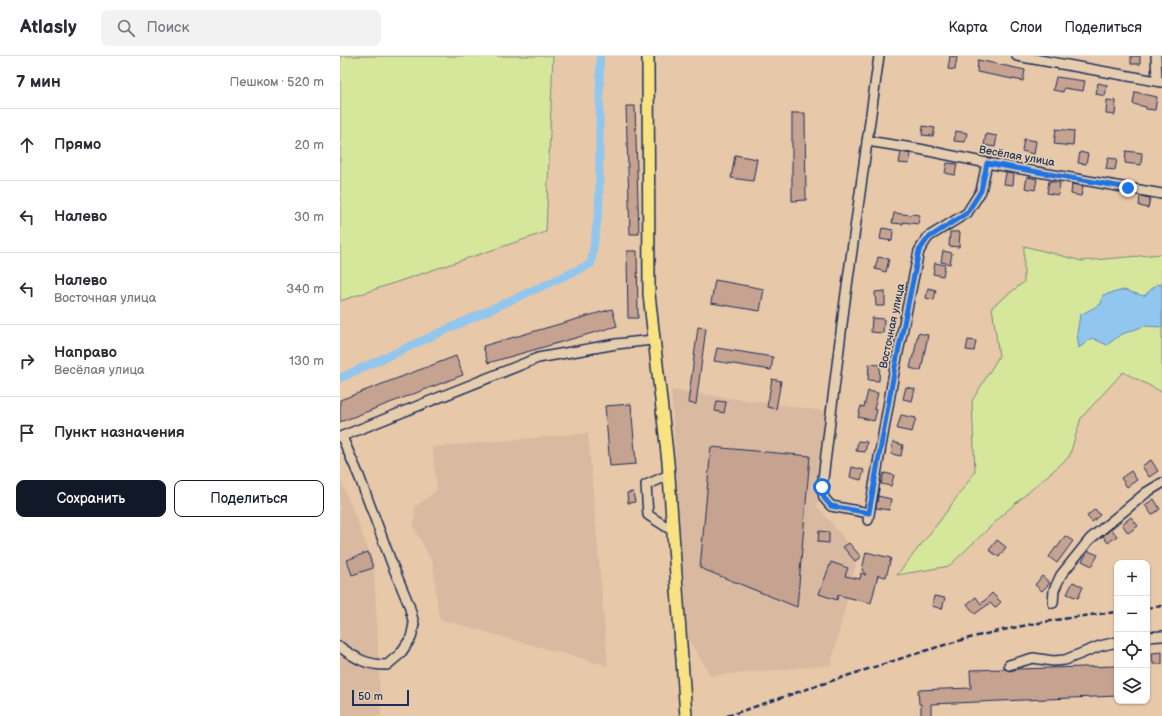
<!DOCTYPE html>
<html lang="ru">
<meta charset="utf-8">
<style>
:root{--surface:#fff;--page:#f2f2f3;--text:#2b2b33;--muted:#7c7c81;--line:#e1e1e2;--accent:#111827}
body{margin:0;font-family:"Balsamiq Sans",sans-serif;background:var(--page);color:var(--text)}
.controls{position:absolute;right:12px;bottom:12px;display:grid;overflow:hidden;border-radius:8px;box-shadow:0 1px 3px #0004}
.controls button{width:36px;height:36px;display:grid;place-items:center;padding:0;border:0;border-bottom:1px solid var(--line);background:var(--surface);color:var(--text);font:20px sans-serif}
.scale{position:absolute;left:12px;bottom:10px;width:57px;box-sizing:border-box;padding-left:4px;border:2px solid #1b2f5e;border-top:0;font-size:11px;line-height:14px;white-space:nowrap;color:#1b2f5e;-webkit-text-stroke:3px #e5cdae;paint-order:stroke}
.stop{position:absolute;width:12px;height:12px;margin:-9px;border:3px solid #1a73e8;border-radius:50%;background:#fff}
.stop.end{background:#1a73e8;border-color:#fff;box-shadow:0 1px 4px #0008}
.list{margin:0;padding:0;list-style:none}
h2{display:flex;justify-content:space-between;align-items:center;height:52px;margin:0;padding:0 16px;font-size:17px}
h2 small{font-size:13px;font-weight:400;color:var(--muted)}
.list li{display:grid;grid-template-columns:26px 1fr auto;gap:12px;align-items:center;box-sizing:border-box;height:72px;padding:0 16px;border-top:1px solid var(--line)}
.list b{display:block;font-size:15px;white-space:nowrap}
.list p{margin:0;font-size:13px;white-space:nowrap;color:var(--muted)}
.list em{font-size:13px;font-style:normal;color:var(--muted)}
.actions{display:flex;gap:8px;padding:12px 16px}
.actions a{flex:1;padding:9px 0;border:1px solid var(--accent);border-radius:8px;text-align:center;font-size:14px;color:var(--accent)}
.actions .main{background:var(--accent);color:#fff}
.icon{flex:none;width:22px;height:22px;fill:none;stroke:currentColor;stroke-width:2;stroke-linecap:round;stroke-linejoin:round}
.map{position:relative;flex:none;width:822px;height:660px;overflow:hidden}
header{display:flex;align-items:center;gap:24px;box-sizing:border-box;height:56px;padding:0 20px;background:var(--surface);border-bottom:1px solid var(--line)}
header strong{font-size:19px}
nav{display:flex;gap:22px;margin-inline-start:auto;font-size:14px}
.search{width:280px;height:36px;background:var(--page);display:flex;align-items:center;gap:10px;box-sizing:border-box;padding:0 14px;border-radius:8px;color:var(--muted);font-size:15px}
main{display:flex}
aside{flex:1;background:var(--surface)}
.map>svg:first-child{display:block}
</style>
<header>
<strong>Atlasly</strong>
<div class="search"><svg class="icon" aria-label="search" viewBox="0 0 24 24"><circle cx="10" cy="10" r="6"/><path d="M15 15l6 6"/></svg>Поиск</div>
<nav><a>Карта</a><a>Слои</a><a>Поделиться</a></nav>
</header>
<main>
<aside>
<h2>7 мин<small>Пешком · 520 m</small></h2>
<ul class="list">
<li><svg class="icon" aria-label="ahead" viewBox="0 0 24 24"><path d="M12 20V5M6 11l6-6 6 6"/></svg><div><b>Прямо</b></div><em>20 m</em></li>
<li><svg class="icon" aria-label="left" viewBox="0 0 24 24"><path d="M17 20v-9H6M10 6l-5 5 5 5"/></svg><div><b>Налево</b></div><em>30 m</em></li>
<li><svg class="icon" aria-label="left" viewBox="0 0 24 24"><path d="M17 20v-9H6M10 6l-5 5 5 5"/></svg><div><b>Налево</b><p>Восточная улица</p></div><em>340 m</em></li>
<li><svg class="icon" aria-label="right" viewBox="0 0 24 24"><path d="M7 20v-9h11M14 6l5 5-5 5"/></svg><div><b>Направо</b><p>Весёлая улица</p></div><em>130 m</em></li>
<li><svg class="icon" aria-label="arrive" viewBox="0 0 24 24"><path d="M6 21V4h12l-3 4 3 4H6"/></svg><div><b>Пункт назначения</b></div></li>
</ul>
<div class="actions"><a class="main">Сохранить</a><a>Поделиться</a></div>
</aside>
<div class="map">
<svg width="822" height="660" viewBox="0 0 822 660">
<rect width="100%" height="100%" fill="#e7c8a9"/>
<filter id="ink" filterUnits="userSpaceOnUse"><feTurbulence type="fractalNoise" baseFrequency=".025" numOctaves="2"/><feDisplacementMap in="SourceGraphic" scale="8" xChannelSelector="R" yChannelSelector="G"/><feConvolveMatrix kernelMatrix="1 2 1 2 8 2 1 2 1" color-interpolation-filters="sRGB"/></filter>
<g filter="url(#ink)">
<g fill="#d9baa1">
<polygon points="331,334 485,355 477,450 518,499 491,609 371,620 347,581"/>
<polygon points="248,377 268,610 99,563 93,508 74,471 75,451 97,434 92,391"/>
<polygon points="0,422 34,508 41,660 0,660"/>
</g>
<g fill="#d6e69a" stroke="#788a7c">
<polygon points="0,0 213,0 206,176 0,245"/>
<polygon points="684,190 742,205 822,198 822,336 783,316 741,362 729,401 669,453 609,510 557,519 599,466 635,416 632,345 659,300 652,251 684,226"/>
</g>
<polygon fill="#91c6ef" stroke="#628ab5" points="817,228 822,229 822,271 804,270 780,279 767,289 752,282 739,292 737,278 740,259 761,248 763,239 784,234 804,240"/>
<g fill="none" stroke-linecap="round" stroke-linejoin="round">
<polyline stroke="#91c6ef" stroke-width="8" points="0,322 251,208 259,154 260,0"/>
</g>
<g fill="#c6a291" stroke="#1b2f5e">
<polygon points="610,0 617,1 615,14 608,13"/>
<rect x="791" y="0" width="9" height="8"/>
<polygon points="638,4 685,14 683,25 637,16"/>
<polygon points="716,21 745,25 743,35 724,32 723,36 713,34"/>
<polygon points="758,27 767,29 765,40 756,38"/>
<polygon points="795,36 817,41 815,54 806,53 806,51 793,48"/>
<polygon points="767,44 776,45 775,59 766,58"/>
<polygon points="286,50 295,50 299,178 290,178"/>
<polygon points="452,57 465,57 466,144 452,145"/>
<polygon points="583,70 595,72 593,80 582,79"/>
<polygon points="716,73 734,75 733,90 714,88"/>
<polygon points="616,75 627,77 625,86 614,85"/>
<polygon points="646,78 657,80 655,91 644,89"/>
<polygon points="684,83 696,85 694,98 682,95"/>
<polygon points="786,95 802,97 801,109 785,107"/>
<polygon points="561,96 571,98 569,108 559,107"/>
<polygon points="740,96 748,98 746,108 738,107"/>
<polygon points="395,99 417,103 413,125 391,122"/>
<polygon points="768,102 777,103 775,114 766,113"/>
<polygon points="607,107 617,108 615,119 605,117"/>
<polygon points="666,117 674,118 673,129 664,128"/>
<polygon points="687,121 697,123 695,134 685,132"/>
<polygon points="709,125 720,127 718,139 707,137"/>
<polygon points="732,128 743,130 741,140 731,138"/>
<polygon points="800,140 810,142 808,152 799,150"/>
<polygon points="554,157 571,159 571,158 580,159 578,168 563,166 563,168 552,167"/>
<polygon points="542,172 553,174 552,185 540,183"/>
<polygon points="610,176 620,176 619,191 609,190"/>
<polygon points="287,195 297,195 298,262 288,262"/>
<polygon points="603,195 612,197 610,208 601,206"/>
<polygon points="538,201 549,203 546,216 535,213"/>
<polygon points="595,207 605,209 603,220 593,218"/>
<polygon points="375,224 424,233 420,255 371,247"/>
<polygon points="588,232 596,234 594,244 586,242"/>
<polygon points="545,235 545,250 536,250 535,236"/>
<polygon points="272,253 277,270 148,307 143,290"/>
<polygon points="532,262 544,263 543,277 531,276"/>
<polygon points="358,271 366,272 356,348 348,347"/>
<polygon points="578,277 588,279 581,315 570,312 573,299 574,299"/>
<polygon points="628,284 636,285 634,295 626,294"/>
<polygon points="377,292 433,301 431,314 374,305"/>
<polygon points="116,300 123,319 0,366 0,344"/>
<polygon points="529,308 540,309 539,325 528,324"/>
<polygon points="432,323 441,325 436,353 427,351"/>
<polygon points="566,331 575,333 572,345 563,343"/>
<polygon points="528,335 538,337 534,353 537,354 534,365 518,361 521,350 524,351"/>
<polygon points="377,345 386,346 384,357 375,355"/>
<polygon points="291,348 296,408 270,410 265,350"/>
<polygon points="561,359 576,362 572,376 557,373"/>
<polygon points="518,385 527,386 525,396 516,395"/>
<polygon points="553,386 563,389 561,400 551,398"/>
<polygon points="371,391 470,400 457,551 360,512"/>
<polygon points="811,404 818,415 809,421 802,410"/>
<polygon points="512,411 524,414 521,424 510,421"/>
<polygon points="791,415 797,424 787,431 781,422"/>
<polygon points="544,417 554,419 551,430 541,428"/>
<polygon points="293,436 295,446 288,447 287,437"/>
<polygon points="538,440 551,443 549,454 536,452"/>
<polygon points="814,443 820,453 812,459 805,449"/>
<polygon points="755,453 760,459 752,466 747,460"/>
<polygon points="791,461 798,470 788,477 782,468"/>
<polygon points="771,473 777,480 768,487 763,480"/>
<polygon points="479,475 489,476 489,487 478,486"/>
<polygon points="725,480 733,485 717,507 709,501 716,491 717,492"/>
<polygon points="657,484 666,491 659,501 649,494"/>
<polygon points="509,487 521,501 515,505 503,491"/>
<polygon points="748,495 758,499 752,510 742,505"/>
<polygon points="28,496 33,512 12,519 7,504"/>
<polygon points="526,496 551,502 546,521 538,519 531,547 498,539 497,544 479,538 491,506 508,512 505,520 520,523 521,517 526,519 522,514"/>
<polygon points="702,520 710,527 702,535 695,529"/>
<polygon points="733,526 743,531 738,542 727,538"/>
<polygon points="652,537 661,546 655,552 650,547 635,558 627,548 636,541 641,548"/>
<polygon points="594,540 605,542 602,553 592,550"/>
<polygon points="822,596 822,608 813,608 812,597"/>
<polygon points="777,610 777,640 591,648 591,660 581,660 581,648 579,648 578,634 631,632 630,614 665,613 670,615 677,613"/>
</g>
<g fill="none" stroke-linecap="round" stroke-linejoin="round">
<defs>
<g id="minor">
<polyline points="677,0 822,26"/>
<polyline points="816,0 817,25"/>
<polyline points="527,85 579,93 647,107 822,138"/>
<polyline points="0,381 198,302 276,288 313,284"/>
<polyline points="329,419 306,429 308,459 333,475"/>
<polyline points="529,457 491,450 484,442 482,431 504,252 539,0"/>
<polyline points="528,464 555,311 579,195 588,181 627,157 641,135 647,107"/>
<polyline points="713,547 714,534 721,519 750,483 807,436 822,427"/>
<polyline points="807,581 822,580"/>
<path d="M0,591C17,603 26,609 47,609L60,598L71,582L74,568L69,549L52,508L19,420L2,381"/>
<polyline points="669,609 693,602 713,605 725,604 760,590 777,586"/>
</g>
<polyline id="major" points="308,0 309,238 328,406 346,660"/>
</defs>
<use href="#minor" stroke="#1b2f5e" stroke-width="12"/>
<use href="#major" stroke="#1b2f5e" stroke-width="14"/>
<use href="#minor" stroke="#e5cdae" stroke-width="9"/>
<use href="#major" stroke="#f8e281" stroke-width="11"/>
<g stroke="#1b2f5e" stroke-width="2.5" stroke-dasharray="6 3" stroke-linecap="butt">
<polyline points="807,552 822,550"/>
<path d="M387,660C458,636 529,612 601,590C658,573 718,562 777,556"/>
</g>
</g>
</g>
<g fill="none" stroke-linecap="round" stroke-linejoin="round" filter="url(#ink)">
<polyline stroke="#1a73e8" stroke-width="5" points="482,431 484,442 491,450 529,457 555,311 579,195 588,182 627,157 641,135 647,107 788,132"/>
</g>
<g text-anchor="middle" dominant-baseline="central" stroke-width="3.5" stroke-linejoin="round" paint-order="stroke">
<g font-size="11" fill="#1b2f5e" stroke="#e5cdae">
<text transform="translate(677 100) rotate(10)">Весёлая улица</text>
<text transform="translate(552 270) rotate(-78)">Восточная улица</text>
</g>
</g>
</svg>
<div class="controls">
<button>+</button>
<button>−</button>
<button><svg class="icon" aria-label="locate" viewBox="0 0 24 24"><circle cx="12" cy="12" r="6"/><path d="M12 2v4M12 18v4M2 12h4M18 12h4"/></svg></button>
<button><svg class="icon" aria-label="layers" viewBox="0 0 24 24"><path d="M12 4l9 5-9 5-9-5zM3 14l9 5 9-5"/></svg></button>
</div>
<div class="scale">50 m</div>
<div class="stop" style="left:482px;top:431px"></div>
<div class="stop end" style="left:788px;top:132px"></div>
</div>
</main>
